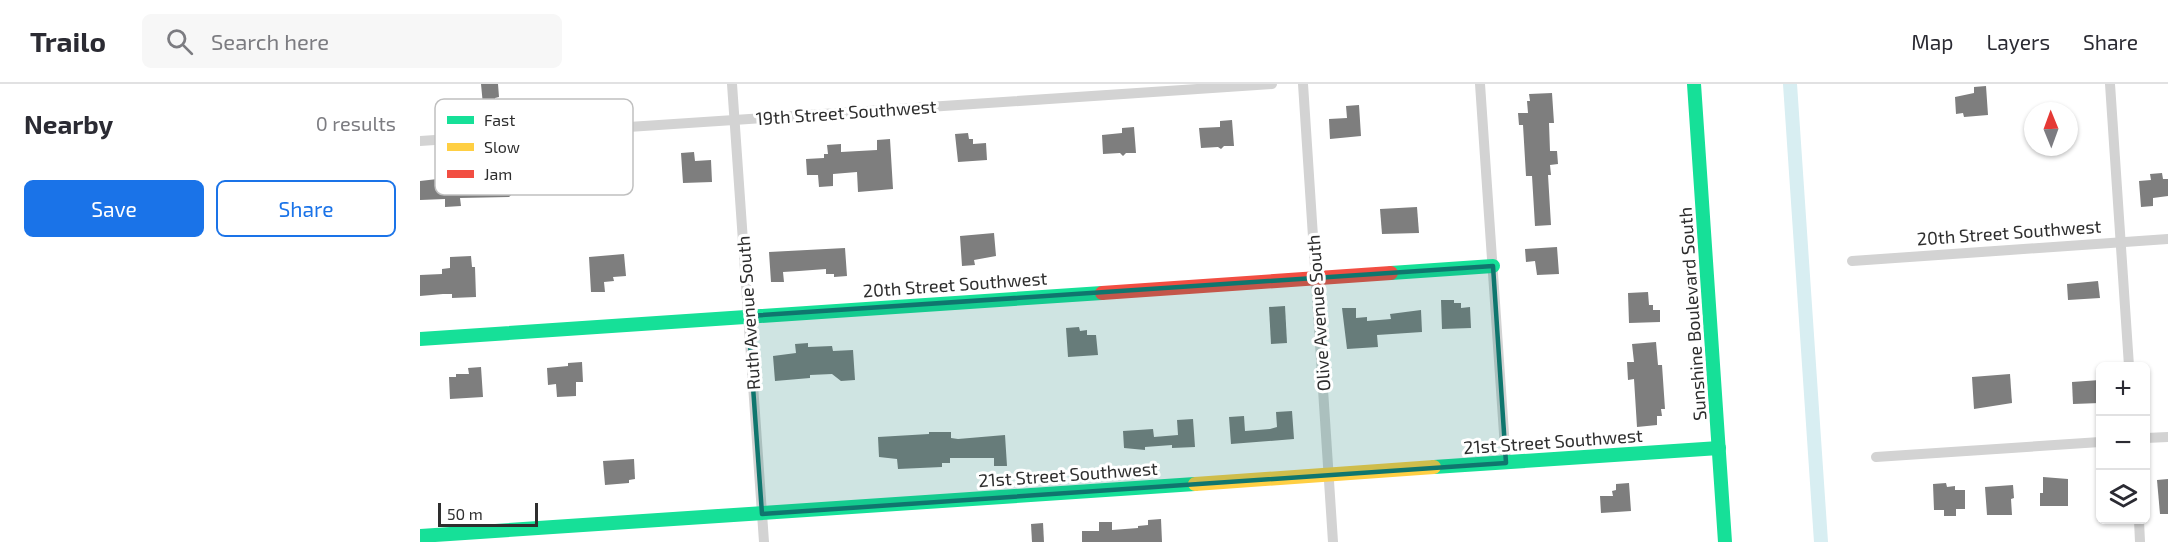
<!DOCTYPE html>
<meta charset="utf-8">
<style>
:root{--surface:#fff;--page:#f7f7f7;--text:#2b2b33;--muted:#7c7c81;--line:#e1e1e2;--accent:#1a73e8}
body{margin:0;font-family:"Exo 2",sans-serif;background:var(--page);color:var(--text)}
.controls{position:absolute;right:18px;bottom:18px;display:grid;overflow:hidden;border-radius:9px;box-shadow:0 2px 4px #0004}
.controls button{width:54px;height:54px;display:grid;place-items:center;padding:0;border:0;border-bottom:2px solid var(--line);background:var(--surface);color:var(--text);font:30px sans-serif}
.compass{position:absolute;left:1604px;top:18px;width:54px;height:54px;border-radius:50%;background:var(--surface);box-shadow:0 2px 4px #0004;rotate:359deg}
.scale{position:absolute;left:18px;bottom:15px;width:100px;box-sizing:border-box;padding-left:6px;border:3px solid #2e2e2e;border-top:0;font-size:16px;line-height:21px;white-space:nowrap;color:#2e2e2e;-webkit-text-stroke:4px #fff;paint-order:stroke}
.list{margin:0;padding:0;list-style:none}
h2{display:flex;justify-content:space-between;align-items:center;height:78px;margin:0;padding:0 24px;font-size:26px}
h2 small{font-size:20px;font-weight:400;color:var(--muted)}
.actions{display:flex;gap:12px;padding:18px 24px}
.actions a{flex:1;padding:14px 0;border:2px solid var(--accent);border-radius:9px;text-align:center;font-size:21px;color:var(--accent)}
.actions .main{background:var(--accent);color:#fff}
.icon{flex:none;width:33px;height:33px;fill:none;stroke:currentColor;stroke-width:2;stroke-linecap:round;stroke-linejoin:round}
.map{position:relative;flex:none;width:1748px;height:458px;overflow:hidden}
header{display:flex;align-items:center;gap:36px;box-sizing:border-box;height:84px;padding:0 30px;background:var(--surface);border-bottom:2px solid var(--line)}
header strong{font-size:28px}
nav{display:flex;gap:33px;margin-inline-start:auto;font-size:21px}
.search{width:420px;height:54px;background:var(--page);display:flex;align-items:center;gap:15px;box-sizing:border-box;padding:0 21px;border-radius:9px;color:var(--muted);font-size:22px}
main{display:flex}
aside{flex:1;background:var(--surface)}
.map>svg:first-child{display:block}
</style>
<header>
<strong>Trailo</strong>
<div class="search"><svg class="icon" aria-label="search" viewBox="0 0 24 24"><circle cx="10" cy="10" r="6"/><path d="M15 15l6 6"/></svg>Search here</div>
<nav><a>Map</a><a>Layers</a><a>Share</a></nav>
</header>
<main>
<aside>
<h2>Nearby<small>0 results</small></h2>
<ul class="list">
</ul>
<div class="actions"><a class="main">Save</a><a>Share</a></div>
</aside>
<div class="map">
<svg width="1748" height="458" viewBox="0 0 1748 458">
<rect width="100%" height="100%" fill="#fff"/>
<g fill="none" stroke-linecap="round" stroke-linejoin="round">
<polyline stroke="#d8eef2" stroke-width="14" points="1370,0 1401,458"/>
</g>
<g fill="#7e7e7e">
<polygon points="61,0 78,0 79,13 75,14 75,20 63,21"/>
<polygon points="1566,2 1568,31 1544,33 1543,29 1536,30 1535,13 1554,9 1554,3"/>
<polygon points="1132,9 1134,39 1129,39 1130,67 1137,67 1138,80 1130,81 1131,91 1128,91 1131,141 1115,142 1112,92 1106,92 1103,41 1099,41 1098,29 1108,29 1107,17 1110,17 1109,10"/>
<polygon points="939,21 941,52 910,55 909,35 927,34 926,22"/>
<polygon points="812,36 814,62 804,62 801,65 798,63 781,64 779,44 800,43 800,37"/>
<polygon points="714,43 716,69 706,69 703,72 700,69 683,70 682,51 702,49 702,44"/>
<polygon points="548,49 549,55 553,55 553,60 566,59 567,76 538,78 535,50"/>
<polygon points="470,55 473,105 438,108 437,88 413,90 413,102 399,103 398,91 387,91 386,75 404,74 404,70 408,70 407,61 421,60 421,68 457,66 457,56"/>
<polygon points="274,68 275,77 291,76 292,98 263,99 261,69"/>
<polygon points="48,84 48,89 145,84 147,108 115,111 114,90 89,113 40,114 41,122 25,123 25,115 0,116 0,97 35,93 35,85"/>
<polygon points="1742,89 1743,95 1748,95 1748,112 1733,114 1733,122 1721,123 1719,97 1731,96 1730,90"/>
<polygon points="997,123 999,149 962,150 960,125"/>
<polygon points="574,149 576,172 554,176 555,181 542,182 540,152"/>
<polygon points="1137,163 1139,190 1117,191 1115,177 1106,178 1105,165"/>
<polygon points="425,164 427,192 414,193 414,190 406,190 406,185 379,187 363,188 364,198 351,198 349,168"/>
<polygon points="204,170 206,192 193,193 194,197 184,198 185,208 171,208 169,173"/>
<polygon points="51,172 52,183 55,183 56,213 32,214 32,210 23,210 0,212 0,191 22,190 22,185 30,184 30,173"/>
<polygon points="1678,197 1680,214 1648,216 1647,200"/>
<polygon points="1228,208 1229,221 1233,221 1233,226 1240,226 1240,238 1209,239 1208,209"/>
<polygon points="1021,216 1034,216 1034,219 1041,219 1041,224 1050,223 1051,244 1022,245"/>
<polygon points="865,222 867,259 851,260 849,223"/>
<polygon points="922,224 936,224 936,234 947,233 947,237 971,235 970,230 1001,226 1002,248 957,251 958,263 927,265"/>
<polygon points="659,243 660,247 667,246 667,251 676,251 678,271 648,273 646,244"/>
<polygon points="1236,258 1238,281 1242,281 1245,325 1241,325 1242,332 1237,332 1237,341 1217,343 1214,295 1208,296 1207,278 1214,278 1212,260"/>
<polygon points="388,259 388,263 412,262 413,267 433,266 435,296 421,297 412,290 390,291 390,294 355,297 353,272 376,269 375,260"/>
<polygon points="162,278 163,298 156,298 156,312 137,313 136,300 128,301 127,284 148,282 148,279"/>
<polygon points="61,283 63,313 30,315 29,293 36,293 36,290 49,290 48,284"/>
<polygon points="1590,290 1592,319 1554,325 1552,293"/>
<polygon points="1680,296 1680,319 1653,320 1652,298"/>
<polygon points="872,327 874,355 811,360 809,333 824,332 825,347 850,345 857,343 856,328"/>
<polygon points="773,335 775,363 752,364 752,361 725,363 725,366 704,364 703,347 733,345 734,353 758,351 757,336"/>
<polygon points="509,348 531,348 531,354 538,355 585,351 587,382 574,382 574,374 530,374 530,379 522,379 522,383 478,385 477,375 459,373 458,353 509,350"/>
<polygon points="214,375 215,395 209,396 209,399 185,401 183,377"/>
<polygon points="1623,393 1648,395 1648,422 1620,422 1620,409 1623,409"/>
<polygon points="1748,395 1748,430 1740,430 1737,396"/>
<polygon points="1209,399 1211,427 1181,429 1180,412 1193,412 1192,407 1196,406 1196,400"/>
<polygon points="1526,399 1527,403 1535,402 1535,406 1545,406 1545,425 1536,425 1536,432 1524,432 1524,426 1514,426 1513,400"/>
<polygon points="1593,401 1594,414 1591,415 1592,431 1567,431 1565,403"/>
<polygon points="741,435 742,458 662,458 662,447 679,447 679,438 692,438 692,446 718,444 718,442 728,441 728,436"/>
<polygon points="623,439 624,458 612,458 611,440"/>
</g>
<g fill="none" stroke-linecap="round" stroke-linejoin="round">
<g stroke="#d3d3d3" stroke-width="10">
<polyline points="312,0 344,458"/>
<polyline points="883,0 913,458"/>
<polyline points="1060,0 1086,379"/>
<polyline points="1690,0 1709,282"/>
<polyline points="0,57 852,0"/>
<polyline points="1432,177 1748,155"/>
<polyline points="1726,354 1748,353"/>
<polyline points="1456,373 1680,358"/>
<polyline points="1719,436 1720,458"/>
</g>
<g stroke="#16e098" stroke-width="14">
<polyline points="1274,0 1305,458"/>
<polyline points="971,189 1073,182"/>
<polyline points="0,255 682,209"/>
<polyline points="1014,383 1299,364"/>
<polyline points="0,452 775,400"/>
</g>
<polyline stroke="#ffcf43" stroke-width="14" points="775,400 1014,383"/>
<polyline stroke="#f24e42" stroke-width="14" points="682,209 971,189"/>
</g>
<path fill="#0f766e" fill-opacity="0.2" stroke="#0f766e" stroke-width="4.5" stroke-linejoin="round" d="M1073,182L1086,379L342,430L328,232Z"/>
<g text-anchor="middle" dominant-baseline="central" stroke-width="6" stroke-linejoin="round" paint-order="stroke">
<g font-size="18" fill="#2e2e2e" stroke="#fff">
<text transform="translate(426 28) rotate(-4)">19th Street Southwest</text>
<text transform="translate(1589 148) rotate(-4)">20th Street Southwest</text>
<text transform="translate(535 200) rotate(-4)">20th Street Southwest</text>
<text transform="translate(328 229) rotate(-94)">Ruth Avenue South</text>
<text transform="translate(898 229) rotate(-94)">Olive Avenue South</text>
<text transform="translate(1272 230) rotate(-94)">Sunshine Boulevard South</text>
<text transform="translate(1133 357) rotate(-4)">21st Street Southwest</text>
<text transform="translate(648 390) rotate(-4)">21st Street Southwest</text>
</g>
</g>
<rect x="15" y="15" width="198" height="96" rx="9" fill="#fff" stroke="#c0c0c0" stroke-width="1.5"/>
<rect x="27" y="32" width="27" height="8" fill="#16e098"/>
<rect x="27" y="59" width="27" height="8" fill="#ffcf43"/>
<rect x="27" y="86" width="27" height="8" fill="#f24e42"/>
<g font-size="16" fill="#2e2e2e">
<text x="64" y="42">Fast</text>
<text x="64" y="69">Slow</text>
<text x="64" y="96">Jam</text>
</g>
</svg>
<div class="controls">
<button>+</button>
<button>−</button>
<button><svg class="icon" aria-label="layers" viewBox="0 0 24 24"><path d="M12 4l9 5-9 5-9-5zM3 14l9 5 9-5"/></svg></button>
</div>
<svg class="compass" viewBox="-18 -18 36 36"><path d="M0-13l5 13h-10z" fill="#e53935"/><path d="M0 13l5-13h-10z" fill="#7c7c81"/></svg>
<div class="scale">50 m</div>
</div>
</main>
